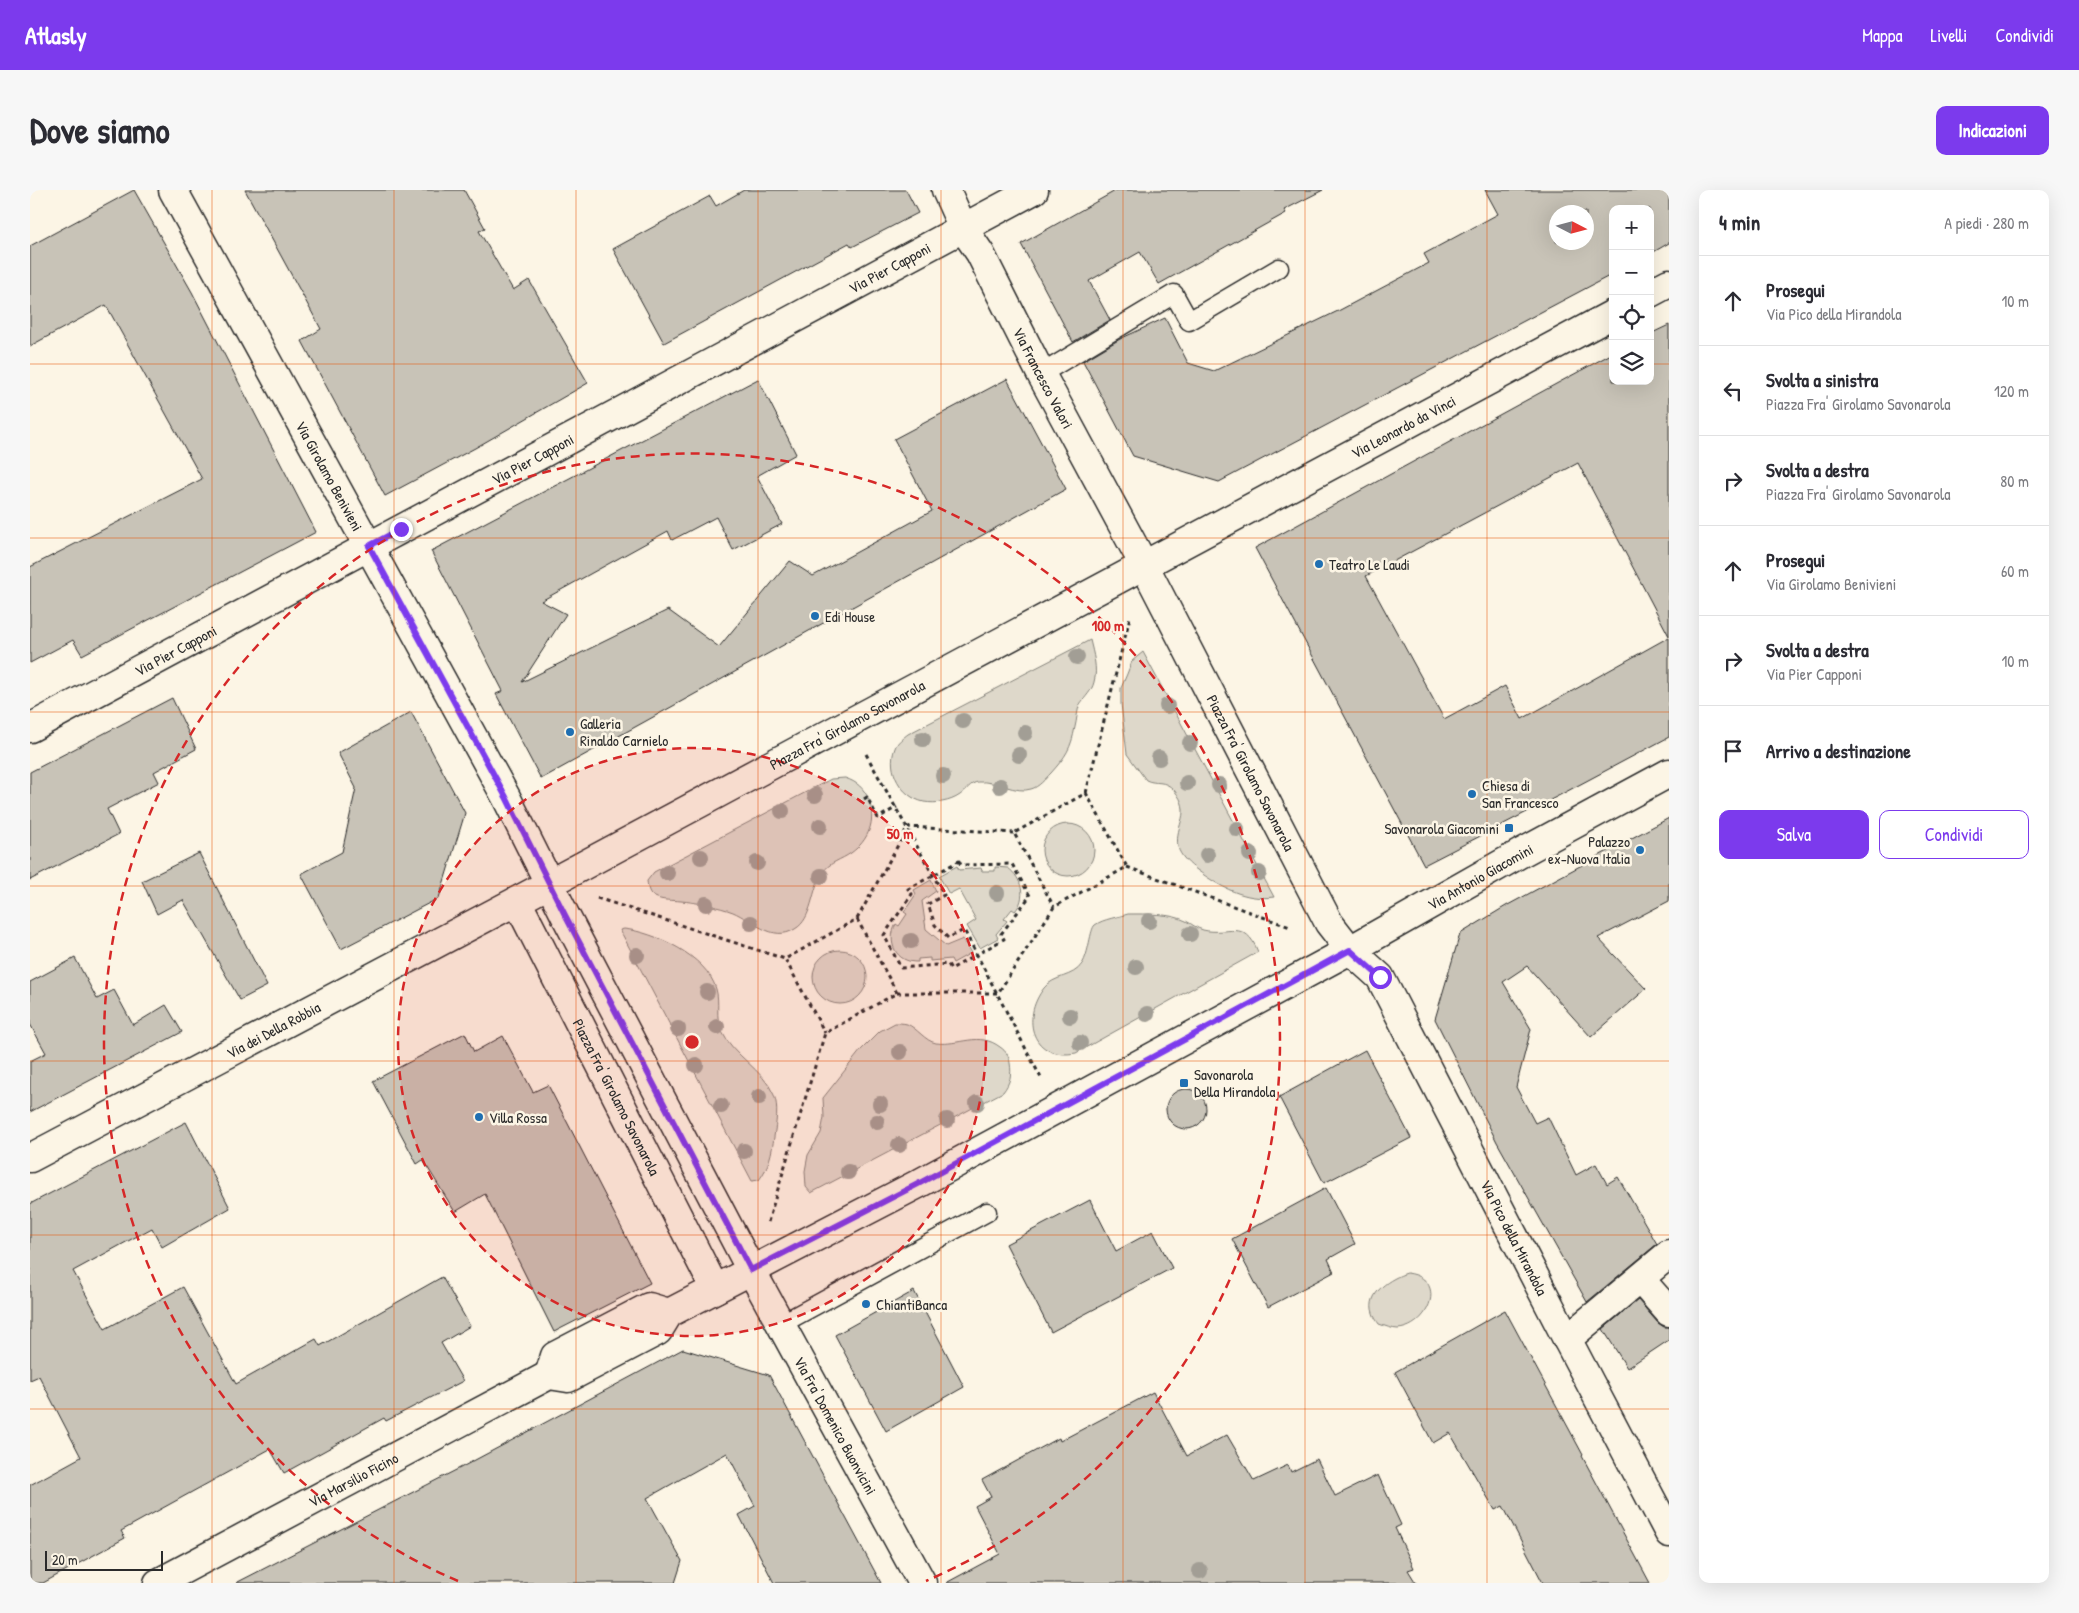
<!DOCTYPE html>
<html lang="it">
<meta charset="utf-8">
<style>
:root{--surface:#fff;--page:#f7f7f7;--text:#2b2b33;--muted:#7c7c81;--line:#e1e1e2;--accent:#7c3aed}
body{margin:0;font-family:"Patrick Hand",sans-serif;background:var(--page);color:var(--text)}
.controls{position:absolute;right:15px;top:15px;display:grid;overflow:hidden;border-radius:10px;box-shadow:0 5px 20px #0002}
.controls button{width:45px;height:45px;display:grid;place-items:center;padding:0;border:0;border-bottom:1px solid var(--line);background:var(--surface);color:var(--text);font:25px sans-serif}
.compass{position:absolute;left:1519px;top:15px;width:45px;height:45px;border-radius:50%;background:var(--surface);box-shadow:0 5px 20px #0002;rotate:96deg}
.scale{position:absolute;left:15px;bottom:12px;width:118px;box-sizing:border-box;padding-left:5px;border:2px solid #2b2b2b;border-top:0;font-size:14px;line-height:18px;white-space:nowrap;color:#2b2b2b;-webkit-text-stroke:4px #fcf5e5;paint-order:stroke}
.stop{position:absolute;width:15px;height:15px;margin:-11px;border:4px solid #7c3aed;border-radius:50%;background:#fff}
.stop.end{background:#7c3aed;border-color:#fff;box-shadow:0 1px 5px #0008}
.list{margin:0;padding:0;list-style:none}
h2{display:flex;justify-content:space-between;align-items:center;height:65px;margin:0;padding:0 20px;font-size:21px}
h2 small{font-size:16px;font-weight:400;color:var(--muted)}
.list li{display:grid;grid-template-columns:32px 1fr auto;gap:15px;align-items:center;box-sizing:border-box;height:90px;padding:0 20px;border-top:1px solid var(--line)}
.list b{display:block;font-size:19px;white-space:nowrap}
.list p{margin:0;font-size:16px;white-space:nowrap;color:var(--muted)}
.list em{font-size:16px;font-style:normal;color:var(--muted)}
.actions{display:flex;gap:10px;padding:15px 20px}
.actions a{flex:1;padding:11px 0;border:1px solid var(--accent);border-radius:10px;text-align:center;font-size:18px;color:var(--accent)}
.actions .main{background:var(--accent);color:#fff}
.icon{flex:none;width:28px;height:28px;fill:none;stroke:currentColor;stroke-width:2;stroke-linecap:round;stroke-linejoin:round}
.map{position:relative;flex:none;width:1639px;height:1393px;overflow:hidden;border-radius:10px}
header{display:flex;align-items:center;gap:30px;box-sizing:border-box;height:70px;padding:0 25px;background:var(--accent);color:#fff}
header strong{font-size:24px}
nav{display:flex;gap:28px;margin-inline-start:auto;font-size:18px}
.intro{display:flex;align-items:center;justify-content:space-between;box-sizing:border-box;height:120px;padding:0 30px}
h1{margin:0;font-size:35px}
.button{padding:12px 22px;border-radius:10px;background:var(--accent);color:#fff;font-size:18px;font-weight:700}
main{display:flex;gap:30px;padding:0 30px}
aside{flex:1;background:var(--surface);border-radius:10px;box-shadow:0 5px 20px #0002}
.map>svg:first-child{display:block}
</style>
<header>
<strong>Atlasly</strong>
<nav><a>Mappa</a><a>Livelli</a><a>Condividi</a></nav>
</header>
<div class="intro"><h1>Dove siamo</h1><a class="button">Indicazioni</a></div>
<main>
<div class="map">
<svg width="1639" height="1393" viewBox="0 0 1639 1393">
<rect width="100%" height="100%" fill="#fcf5e5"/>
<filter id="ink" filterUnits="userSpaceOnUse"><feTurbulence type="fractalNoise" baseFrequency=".02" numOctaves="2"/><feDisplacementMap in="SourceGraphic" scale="10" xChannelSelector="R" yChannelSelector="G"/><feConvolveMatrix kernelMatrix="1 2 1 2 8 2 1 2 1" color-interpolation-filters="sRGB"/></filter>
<g filter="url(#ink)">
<g fill="#ded8ca" stroke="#84827a">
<path d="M1060,450C1063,463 1068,479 1064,492C1062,501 1055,507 1050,514C1047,520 1047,530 1045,537C1041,559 1036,566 1021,583C1015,589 1009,597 1001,599C987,604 965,590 948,592C940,593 937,600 930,605C920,612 906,614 894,612C871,607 856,580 865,558C867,552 873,548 878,544Z"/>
<path d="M1113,462L1244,707C1215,711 1190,697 1167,680C1160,675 1150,666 1148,657C1144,633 1164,624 1144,600C1134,589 1126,595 1116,590L1097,564L1091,514V498L1097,484L1102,471Z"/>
<path d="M815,588C827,592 834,598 839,610C846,631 839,650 821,663C811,670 800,672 793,682C781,699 783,729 765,739C743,753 722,730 703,722C690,717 665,712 651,711C642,710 632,711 625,707C618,704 618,697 617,691L624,682L801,589Z"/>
<circle cx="1038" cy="660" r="26"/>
<path d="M927,676L929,680L951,678L952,681H965V677L978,678C992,688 997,708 985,721L982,719L974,729L977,731L966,744L968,748L950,758L937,736L946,730L929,699L919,704L909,686Z"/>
<path d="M901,690L906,701L892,711L896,739L916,756L933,749L941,763L923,773L921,769L900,771V768L888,769V772C866,773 856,752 866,734L869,736L877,724L874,722L886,704L884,700Z"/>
<path d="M1098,724C1116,724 1140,723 1156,731C1162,734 1166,738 1173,740C1198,746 1215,728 1228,762L1046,863C1002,871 990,829 1014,798C1024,785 1043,788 1052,774C1059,764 1060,739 1065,735C1073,729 1089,727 1098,724Z"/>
<path d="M594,739C624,742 677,766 686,799C690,812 685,827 691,840C703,866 733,879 744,905C749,917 746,934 744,947C742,962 739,977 729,990L722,991L590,740Z"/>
<circle cx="810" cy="787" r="27"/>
<path d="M865,833C868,833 873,833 877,834C887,838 895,851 906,853C929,856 949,841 970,857C976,861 979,866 980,873C982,885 980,893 973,902L781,1003L776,997L775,981L778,965L791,943L794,927L793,908L831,860L850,841Z"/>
<path d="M1377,1083C1419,1088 1399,1137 1368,1139C1362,1139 1355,1136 1349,1134C1347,1131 1344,1127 1343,1123C1336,1103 1361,1088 1377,1083Z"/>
</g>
<g fill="#c8c3b7" stroke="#2b2b2b" fill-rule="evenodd">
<polygon points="104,0 162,102 286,342 52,465 43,450 0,473 0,377 172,289 76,115 0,156 0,56"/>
<polygon points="215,0 434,0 455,38 449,41 483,100 499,90 558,193 445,258 355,306 272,151 291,139"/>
<polygon points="714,0 876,0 888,23 822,57 819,53 634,153 583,59 680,6 686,16"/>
<polygon points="1087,0 1293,0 1254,20 1256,23 1129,94 1110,62 1059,91 1080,130 1043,152 991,54"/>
<path d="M1455,0H1639V53L1620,64V19H1583V84L1189,292L1103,266L1053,171L1090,149L1135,128L1158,173L1184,181L1310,120L1399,73L1394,64L1468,24ZM1526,22H1556V52H1526Z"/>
<polygon points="1639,135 1639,446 1548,273 1336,386 1414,529 1475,496 1492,529 1639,447 1639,547 1530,605 1394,675 1225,358 1583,163 1583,191 1620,191 1620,144"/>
<polygon points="728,189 766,264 727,286 752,334 703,360 686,327 642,350 638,341 511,411 536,424 492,492 638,420 689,457 760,371 783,386 902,321 864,249 977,189 1036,299 511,589 466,504 473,501 401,361"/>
<polygon points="142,508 166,559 124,582 129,592 77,619 89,644 0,690 0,582"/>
<polygon points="381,522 435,623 409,708 311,759 271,684 312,662 326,598 308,563"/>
<polygon points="1639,628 1639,711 1568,748 1616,799 1561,847 1497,776 1473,792 1501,839 1486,897 1505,933 1518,927 1546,985 1566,974 1577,994 1588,987 1627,1054 1557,1112 1467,952 1405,829 1430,744 1476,716"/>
<polygon points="169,663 237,796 210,810 153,710 127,724 112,691"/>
<polygon points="45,768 67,809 84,800 103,835 136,815 152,842 0,922 0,871 16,863 0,834 0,792"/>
<polygon points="435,843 444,862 473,846 503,902 518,895 620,1093 524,1142 455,1004 425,1022 393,970 387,974 343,891"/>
<polygon points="1335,860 1381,948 1294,993 1249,907"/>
<circle cx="1156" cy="919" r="20"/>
<polygon points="156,932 200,1018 132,1057 122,1038 43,1081 75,1139 153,1097 206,1194 286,1149 290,1156 412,1087 440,1136 411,1153 433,1191 356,1231 354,1228 254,1283 240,1259 91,1341 95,1348 13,1393 0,1393 0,1295 51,1267 9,1186 0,1190 0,1014"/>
<polygon points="1296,998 1325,1054 1298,1069 1304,1082 1238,1117 1202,1049"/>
<polygon points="1060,1010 1086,1061 1123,1041 1142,1078 1021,1142 976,1054"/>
<polygon points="884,1101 934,1197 856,1241 805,1145"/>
<polygon points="1608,1110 1628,1133 1634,1137 1639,1137 1639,1150 1597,1178 1573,1139"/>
<polygon points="1475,1120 1553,1265 1552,1266 1620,1393 1513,1393 1473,1316 1465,1320 1420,1243 1403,1253 1365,1182"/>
<polygon points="653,1159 739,1185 851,1393 744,1393 709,1325 725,1316 697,1263 617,1308 652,1371 645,1393 206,1393 432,1277"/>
<polygon points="1123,1202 1157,1266 1197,1245 1224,1291 1258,1275 1261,1282 1287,1269 1305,1306 1348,1285 1371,1335 1365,1338 1384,1378 1378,1380 1386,1393 916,1393 970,1364 945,1316 961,1307 952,1290 1029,1248 1030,1251"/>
</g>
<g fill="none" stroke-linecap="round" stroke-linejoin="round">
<defs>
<g id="lane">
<polyline points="1011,184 1144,104 1159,131 1249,78"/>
<polyline points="751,1134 957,1022"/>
</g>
<g id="street">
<path id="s1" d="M143,0L476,607L535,725L721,1080L892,1393"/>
<path id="s2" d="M916,0L933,38L950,63L1011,184L1114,375L1299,733L1320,760L1350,787L1537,1149L1639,1343"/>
<polyline points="1620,103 1639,93"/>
<path id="s3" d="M0,538L1004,0"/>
<path id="s4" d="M487,711L685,1099"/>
<path id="s5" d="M0,968L487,711L1583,124"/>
<polyline points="1610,1089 1639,1122"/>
<polyline points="1537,1149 1639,1064"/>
<polyline points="519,1185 525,1166 619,1117 639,1123"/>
<path id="s6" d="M128,1393L519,1185L538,1188L628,1141L639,1123L888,994L1320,760L1491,663L1639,583"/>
</g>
</defs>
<use href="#lane" stroke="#2b2b2b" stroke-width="21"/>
<use href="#street" stroke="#2b2b2b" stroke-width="31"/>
<g stroke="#2b2b2b" stroke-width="3" stroke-dasharray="4 4" stroke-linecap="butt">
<polyline points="836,564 914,705 898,714 905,735 918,748 934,740 1011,888"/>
<polyline points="1056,603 1100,427"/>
<polyline points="834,609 837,607 848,628 867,617"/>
<polygon points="929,671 931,675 982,674 1000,706 971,744 974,749 921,779 918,774 871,778 854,745 882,704 878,699"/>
<polyline points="1097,677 1260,737"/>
<polyline points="567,708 755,769"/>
<polyline points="827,729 878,637 984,643"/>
<polyline points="867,803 968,803 1024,717 1097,677 1056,603 984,643 1024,717"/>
<polyline points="738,1032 795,843 867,803 827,729 755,769 795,843"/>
</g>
<use href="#lane" stroke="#fcf5e5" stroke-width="18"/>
<use href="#street" stroke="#fcf5e5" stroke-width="28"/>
</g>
<g fill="#a29e95">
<circle cx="1047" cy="467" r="8"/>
<circle cx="1137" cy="516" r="8"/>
<circle cx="933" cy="531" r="8"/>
<circle cx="995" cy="543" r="8"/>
<circle cx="893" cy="549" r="8"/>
<circle cx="1160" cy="553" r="8"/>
<circle cx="989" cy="565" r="8"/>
<circle cx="1129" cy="568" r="8"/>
<circle cx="913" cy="586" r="8"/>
<circle cx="1157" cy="593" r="8"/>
<circle cx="1189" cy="595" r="8"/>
<circle cx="970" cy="596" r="8"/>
<circle cx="785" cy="605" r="8"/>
<circle cx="752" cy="621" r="8"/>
<circle cx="790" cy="636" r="8"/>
<circle cx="1207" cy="639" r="8"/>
<circle cx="1220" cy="664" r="8"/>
<circle cx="1177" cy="665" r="8"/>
<circle cx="671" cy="667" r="8"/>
<circle cx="727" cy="673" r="8"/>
<circle cx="637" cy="683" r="8"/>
<circle cx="1229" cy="683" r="8"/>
<circle cx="791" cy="686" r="8"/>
<circle cx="967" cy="703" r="8"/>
<circle cx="676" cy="714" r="8"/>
<circle cx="1119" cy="731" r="8"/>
<circle cx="721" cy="733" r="8"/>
<circle cx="1160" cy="744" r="8"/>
<circle cx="881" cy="751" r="8"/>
<circle cx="607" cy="765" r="8"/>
<circle cx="1106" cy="777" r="8"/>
<circle cx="677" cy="802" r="8"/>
<circle cx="1117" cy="824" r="8"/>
<circle cx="1040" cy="826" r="8"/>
<circle cx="687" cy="837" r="8"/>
<circle cx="648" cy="839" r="8"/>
<circle cx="1050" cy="853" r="8"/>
<circle cx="870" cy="862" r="8"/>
<circle cx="666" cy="875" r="8"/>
<circle cx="729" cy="907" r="8"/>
<circle cx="947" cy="913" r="8"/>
<circle cx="850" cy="914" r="8"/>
<circle cx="691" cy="916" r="8"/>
<circle cx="917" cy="930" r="8"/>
<circle cx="847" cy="932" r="8"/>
<circle cx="869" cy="955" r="8"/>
<circle cx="714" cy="961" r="8"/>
<circle cx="818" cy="982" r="8"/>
<circle cx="1170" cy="1381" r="8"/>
</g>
</g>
<g fill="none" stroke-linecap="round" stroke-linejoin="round" filter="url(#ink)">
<polyline stroke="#7c3aed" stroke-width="6" points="371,339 339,356 476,607 535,725 721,1080 888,994 1320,760 1350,787"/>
</g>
<path fill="none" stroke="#e8590c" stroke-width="1" stroke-opacity="0.55" d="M182,0V1393M364,0V1393M546,0V1393M728,0V1393M911,0V1393M1093,0V1393M1275,0V1393M1457,0V1393M0,174H1583M1620,174H1639M0,348H1639M0,522H1639M0,696H1639M0,871H1639M0,1045H1639M0,1219H1639"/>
<circle cx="662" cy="852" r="294" fill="#d62828" fill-opacity=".12"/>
<g fill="none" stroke="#d62828" stroke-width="2.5" stroke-dasharray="9 6">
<circle cx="662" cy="852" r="294"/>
<path d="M428 1391A588 588 0 1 1 896 1391"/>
</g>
<g fill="#1f6fb2" stroke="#fcf5e5" stroke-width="2">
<circle cx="1289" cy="374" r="5"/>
<circle cx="785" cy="426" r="5"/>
<circle cx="540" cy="542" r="5"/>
<circle cx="1442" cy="604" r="5"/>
<rect x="1474" y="633" width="10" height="10" rx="2.5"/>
<circle cx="1610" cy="660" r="5"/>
<rect x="1149" y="888" width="10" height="10" rx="2.5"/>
<circle cx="449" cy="927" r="5"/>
<circle cx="836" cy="1114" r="5"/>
</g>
<g text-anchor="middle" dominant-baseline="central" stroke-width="5" stroke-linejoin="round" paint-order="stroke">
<g font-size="15" fill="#2b2b2b" stroke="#fcf5e5">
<text stroke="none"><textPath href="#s3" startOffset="975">Via Pier Capponi</textPath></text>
<text stroke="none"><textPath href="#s2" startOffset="212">Via Francesco Valori</textPath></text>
<text stroke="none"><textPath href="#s5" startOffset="1556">Via Leonardo da Vinci</textPath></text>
<text stroke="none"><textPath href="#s3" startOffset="570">Via Pier Capponi</textPath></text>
<text stroke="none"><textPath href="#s1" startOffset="326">Via Girolamo Benivieni</textPath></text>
<text stroke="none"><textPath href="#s3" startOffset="165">Via Pier Capponi</textPath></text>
<text stroke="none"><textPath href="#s5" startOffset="925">Piazza Fra' Girolamo Savonarola</textPath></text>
<text stroke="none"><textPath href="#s2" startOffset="658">Piazza Fra' Girolamo Savonarola</textPath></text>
<text stroke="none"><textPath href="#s6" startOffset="1506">Via Antonio Giacomini</textPath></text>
<text stroke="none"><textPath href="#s5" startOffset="275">Via dei Della Robbia</textPath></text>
<text stroke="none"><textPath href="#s4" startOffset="220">Piazza Fra' Girolamo Savonarola</textPath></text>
<text stroke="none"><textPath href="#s2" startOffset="1195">Via Pico della Mirandola</textPath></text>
<text stroke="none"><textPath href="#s1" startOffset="1402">Via Fra' Domenico Buonvicini</textPath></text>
<text stroke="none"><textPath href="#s6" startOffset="221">Via Marsilio Ficino</textPath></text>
</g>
<g font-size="15" fill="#2b2b2b" stroke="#fcf5e5" text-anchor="start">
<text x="1299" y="374">Teatro Le Laudi</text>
<text x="795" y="426">Edi House</text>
<text x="550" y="533">Galleria<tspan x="550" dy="17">Rinaldo Carnielo</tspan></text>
<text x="1452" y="595">Chiesa di<tspan x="1452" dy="17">San Francesco</tspan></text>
<text x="1469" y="638" text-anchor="end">Savonarola Giacomini</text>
<text x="1600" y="651" text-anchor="end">Palazzo<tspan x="1600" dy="17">ex-Nuova Italia</tspan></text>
<text x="1164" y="884">Savonarola<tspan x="1164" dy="17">Della Mirandola</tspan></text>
<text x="459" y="927">Villa Rossa</text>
<text x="846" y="1114">ChiantiBanca</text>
</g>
</g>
<circle cx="662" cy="852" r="8" fill="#d62828" stroke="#fcf5e5" stroke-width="2.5"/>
<g font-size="15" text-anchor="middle" font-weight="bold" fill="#d62828" stroke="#fcf5e5" stroke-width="5" stroke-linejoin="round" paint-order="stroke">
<text x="1078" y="441">100 m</text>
<text x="870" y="649">50 m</text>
</g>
</svg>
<div class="controls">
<button>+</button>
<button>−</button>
<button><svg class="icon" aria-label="locate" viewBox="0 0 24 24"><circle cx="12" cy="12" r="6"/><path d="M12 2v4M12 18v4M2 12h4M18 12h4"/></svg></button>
<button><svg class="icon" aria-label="layers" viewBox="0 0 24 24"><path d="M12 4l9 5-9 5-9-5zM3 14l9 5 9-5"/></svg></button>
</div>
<svg class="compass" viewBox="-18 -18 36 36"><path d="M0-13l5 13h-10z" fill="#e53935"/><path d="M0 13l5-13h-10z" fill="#7c7c81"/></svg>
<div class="scale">20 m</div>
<div class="stop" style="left:1350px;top:787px"></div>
<div class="stop end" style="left:371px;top:339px"></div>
</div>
<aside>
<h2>4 min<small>A piedi · 280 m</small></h2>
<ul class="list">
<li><svg class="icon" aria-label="ahead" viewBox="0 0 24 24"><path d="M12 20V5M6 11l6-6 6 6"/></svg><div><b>Prosegui</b><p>Via Pico della Mirandola</p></div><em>10 m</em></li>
<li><svg class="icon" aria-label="left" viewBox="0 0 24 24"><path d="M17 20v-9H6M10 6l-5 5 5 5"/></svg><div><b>Svolta a sinistra</b><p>Piazza Fra' Girolamo Savonarola</p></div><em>120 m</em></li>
<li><svg class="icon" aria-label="right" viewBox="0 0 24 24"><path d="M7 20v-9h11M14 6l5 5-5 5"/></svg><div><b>Svolta a destra</b><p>Piazza Fra' Girolamo Savonarola</p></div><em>80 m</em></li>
<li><svg class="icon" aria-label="ahead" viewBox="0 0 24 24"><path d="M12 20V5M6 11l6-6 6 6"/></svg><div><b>Prosegui</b><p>Via Girolamo Benivieni</p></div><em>60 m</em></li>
<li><svg class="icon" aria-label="right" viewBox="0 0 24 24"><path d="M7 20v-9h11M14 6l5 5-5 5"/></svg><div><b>Svolta a destra</b><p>Via Pier Capponi</p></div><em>10 m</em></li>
<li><svg class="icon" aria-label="arrive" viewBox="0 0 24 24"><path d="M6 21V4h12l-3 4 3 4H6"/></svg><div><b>Arrivo a destinazione</b></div></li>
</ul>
<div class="actions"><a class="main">Salva</a><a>Condividi</a></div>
</aside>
</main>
